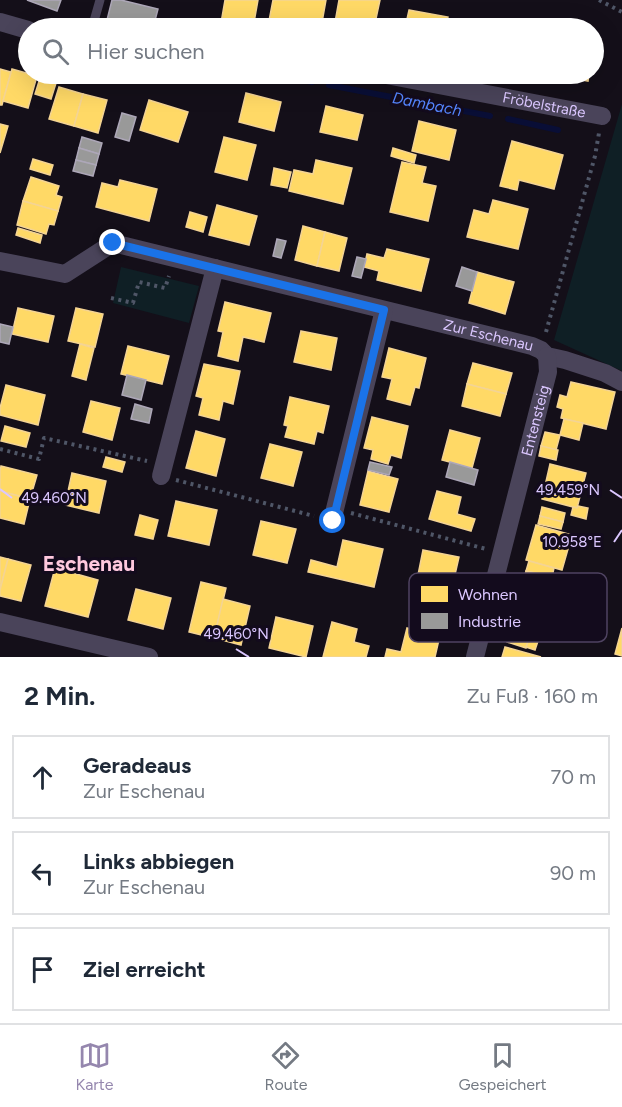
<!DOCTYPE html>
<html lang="de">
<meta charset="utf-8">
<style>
:root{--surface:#fff;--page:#f2f2f3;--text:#1f2937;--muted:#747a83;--line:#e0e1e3;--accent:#9587ae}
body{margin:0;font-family:Figtree,sans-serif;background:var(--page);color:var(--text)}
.stop{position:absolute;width:18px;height:18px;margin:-14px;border:4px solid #1a73e8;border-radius:50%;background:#fff}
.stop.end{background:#1a73e8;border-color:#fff;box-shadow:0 2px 6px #0008}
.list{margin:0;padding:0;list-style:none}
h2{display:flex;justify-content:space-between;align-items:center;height:78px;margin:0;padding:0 24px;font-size:26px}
h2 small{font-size:20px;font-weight:400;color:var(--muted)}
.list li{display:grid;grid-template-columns:39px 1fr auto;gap:18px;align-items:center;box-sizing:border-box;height:84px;margin:0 12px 12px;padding:0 12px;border:2px solid var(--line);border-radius:0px}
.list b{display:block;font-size:22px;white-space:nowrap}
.list p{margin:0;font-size:20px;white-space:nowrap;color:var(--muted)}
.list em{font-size:20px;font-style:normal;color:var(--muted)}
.icon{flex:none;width:33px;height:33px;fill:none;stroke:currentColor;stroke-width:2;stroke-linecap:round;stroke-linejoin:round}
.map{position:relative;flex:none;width:622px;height:657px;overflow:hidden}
.search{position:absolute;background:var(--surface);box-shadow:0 6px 24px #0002;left:18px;right:18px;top:18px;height:66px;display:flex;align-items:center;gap:15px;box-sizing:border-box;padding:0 21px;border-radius:33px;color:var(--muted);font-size:22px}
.sheet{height:366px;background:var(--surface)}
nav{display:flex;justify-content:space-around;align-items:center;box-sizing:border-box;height:84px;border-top:2px solid var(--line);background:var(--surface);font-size:16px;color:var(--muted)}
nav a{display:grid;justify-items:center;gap:3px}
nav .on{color:var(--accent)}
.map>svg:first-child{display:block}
</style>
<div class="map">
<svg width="622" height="657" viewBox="0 0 622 657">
<rect width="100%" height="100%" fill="#140f19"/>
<g fill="#0f1f25">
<polygon points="622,104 622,371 554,340"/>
<polygon points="121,267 199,286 189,323 113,303"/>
</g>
<g fill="#ffd966" stroke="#f4d494" stroke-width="1.5">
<polygon points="225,0 258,0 253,28 221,23"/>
<polygon points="273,0 326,0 321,28 308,28 269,21"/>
<polygon points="339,0 380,0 374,28 334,28"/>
<polygon points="409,10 448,17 445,28 405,28"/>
<polygon points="0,69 11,72 2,105 0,105"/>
<polygon points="12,69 37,76 28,108 3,101"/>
<polygon points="550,74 589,74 588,81"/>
<polygon points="41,75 57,80 51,99 35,94"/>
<polygon points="59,87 83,94 74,126 49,119"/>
<polygon points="246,93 281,102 274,131 239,122"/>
<polygon points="83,94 107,100 98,133 74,126"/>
<polygon points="149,100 188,112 178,142 140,130"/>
<polygon points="326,106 363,115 357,140 320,132"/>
<polygon points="419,121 456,130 449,160 412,151"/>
<polygon points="0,124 8,126 0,153"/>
<polygon points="224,137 256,145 247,180 215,172"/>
<polygon points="512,141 563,155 554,189 519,180 517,190 500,186"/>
<polygon points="393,148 416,155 414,163 391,156"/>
<polygon points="33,159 53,165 50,175 30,169"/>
<polygon points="316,160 352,168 343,204 289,191 294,170 313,174"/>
<polygon points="402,162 426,167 422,183 436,186 428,221 390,212"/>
<polygon points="274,168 291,172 287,188 271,185"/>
<polygon points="31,177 59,186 56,195 62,197 58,211 23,201"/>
<polygon points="120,180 157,189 149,221 96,207 102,183 118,187"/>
<polygon points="493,200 528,209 518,249 467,237 474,210 489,214"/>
<polygon points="23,201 58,211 54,225 49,224 46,234 17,225"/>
<polygon points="217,205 257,216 249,245 209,235"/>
<polygon points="190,212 207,217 203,232 186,227"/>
<polygon points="303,226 325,232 317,266 295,260"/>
<polygon points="18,228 42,235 40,243 16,235"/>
<polygon points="325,232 347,238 339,271 317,266"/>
<polygon points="387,249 429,259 421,291 377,280 379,271 364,267 367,254 384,258"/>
<polygon points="477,272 514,282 505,314 469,303"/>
<polygon points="225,302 271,313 264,342 243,337 238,361 218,356 223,332 218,331"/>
<polygon points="18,308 54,316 48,342 12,334"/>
<polygon points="76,308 103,314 95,347 68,341"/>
<polygon points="301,331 337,338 331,370 294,362"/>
<polygon points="80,344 94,348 86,380 72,376"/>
<polygon points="128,346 169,356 162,384 121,374"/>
<polygon points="389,348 426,358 419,388 415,387 410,405 387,399 392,379 382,377"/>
<polygon points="473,363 512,373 506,394 467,384"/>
<polygon points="204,364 240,371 233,404 223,401 219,420 199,415 203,398 196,396"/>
<polygon points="571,382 615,392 606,429 561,418 563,409 557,407 560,395 567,397"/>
<polygon points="467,384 506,394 500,416 462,406"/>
<polygon points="6,385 45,395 38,425 0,415 0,408"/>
<polygon points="290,397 329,406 323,433 317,431 314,444 285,437 288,426 284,425"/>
<polygon points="91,401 120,408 112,440 83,432"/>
<polygon points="372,417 408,426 401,458 391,455 388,464 371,459 373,450 364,448"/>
<polygon points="564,419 583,423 579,440 560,435"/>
<polygon points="5,426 30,433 26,447 1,441"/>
<polygon points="450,430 480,438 472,468 442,460"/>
<polygon points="196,431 225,439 216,476 186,468"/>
<polygon points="545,432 560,435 556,450 541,446"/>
<polygon points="270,444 302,452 293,486 261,478"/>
<polygon points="541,446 558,450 556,460 539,456"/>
<polygon points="106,457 125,462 122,472 103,467"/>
<polygon points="550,464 586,473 577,508 542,499"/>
<polygon points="1,466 37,475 30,499 0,491 0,470"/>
<polygon points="368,471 398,479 389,512 360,505"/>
<polygon points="72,473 106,481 99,513 65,505"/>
<polygon points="0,491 30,499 24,524 0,518"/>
<polygon points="437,491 461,497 457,514 475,519 471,531 429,519"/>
<polygon points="176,501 217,510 209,545 168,536"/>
<polygon points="578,506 588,508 586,519 571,515 573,507 577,508"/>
<polygon points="542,507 565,513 563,522 540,516"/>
<polygon points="140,515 158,520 153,539 135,535"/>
<polygon points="540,516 563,522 561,529 538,524"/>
<polygon points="261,521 296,529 287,563 253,555"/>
<polygon points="536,525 572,535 562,570 526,560"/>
<polygon points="343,540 383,549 374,587 308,572 311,560 337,567"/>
<polygon points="423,550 459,557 451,592 416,585"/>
<polygon points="0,557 8,559 0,590"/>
<polygon points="8,559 31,565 21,601 0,596 0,590"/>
<polygon points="529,561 554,568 552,577 526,571"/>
<polygon points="55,568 98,580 88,617 45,606"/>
<polygon points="526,571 552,577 550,586 524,579"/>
<polygon points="201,582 226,588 214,638 189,632"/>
<polygon points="136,589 171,598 163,629 128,620"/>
<polygon points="223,599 250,606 241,645 214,638"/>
<polygon points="276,617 313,626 306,657 269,648"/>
<polygon points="332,622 357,629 354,642 369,646 366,657 323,657"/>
<polygon points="407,628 440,635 435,657 385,657 387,649 401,652"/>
<polygon points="622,628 622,656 615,654"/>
<polygon points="510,633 529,639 526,648 507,642"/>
<polygon points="529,639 538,641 535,650 526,647"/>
<polygon points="505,647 541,657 502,657"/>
</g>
<g fill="#999" stroke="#ada7b8" stroke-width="1.5">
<polygon points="27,0 61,0 57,11"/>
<polygon points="112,0 121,0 158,9 153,28 105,28"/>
<polygon points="122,113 136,117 129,141 115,137"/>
<polygon points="82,137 102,143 99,154 79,148"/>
<polygon points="79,148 99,154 96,165 76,160"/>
<polygon points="76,160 96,165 93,176 73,171"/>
<polygon points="277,239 286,241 281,258 273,256"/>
<polygon points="357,257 366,259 361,278 352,276"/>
<polygon points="462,267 477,272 472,291 456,286"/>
<polygon points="0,324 13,327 9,344 0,342"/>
<polygon points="127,375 146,380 141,400 122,395"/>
<polygon points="135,404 152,409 149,423 131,419"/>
<polygon points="370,462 392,467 389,475 368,470"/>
<polygon points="450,462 478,470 474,485 446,477"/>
</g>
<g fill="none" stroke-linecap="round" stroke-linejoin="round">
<g stroke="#090e36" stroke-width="6">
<polyline points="139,74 300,79 312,82"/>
<polyline points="329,85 490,116"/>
<polyline points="508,119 558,130"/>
</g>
<g stroke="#4f5667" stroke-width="4" stroke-dasharray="3 4.5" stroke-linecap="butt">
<polyline points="599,0 622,12"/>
<polyline points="111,298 133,303 139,282 165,288 169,276"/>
<polyline points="546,332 595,156 599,133"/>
<polyline points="0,449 39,459 44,438 147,461"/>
<polyline points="176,480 314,516"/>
<polyline points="351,513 486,549"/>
</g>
<polyline stroke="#4a445a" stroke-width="9" points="92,28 100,0"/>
<g stroke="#4a445a" stroke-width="18">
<polyline points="0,22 28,30"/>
<path id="s1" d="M381,74L602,116"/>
<path id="s2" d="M0,261L65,274L113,243L532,346L541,350L547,356L565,360L605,373L622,382"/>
<polyline points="161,476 215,268"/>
<polyline points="332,521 384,310"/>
<polyline points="0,622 149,657"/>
<path id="s3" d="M475,657L548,372L547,356"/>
</g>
</g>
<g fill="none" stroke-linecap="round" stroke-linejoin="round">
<polyline stroke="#1a73e8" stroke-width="8" points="113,243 384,310 333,521"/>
</g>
<path fill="none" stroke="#dbc7ff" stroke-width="2" d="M0,489L12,498M610,490L622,498M614,542L622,530M236,649L249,657"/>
<g text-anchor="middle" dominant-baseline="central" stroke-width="6" stroke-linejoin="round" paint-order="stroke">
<g font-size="15" fill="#dbc7ff" stroke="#130b1d">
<text stroke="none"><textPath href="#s1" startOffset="166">Fröbelstraße</textPath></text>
<text stroke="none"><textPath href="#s2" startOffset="510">Zur Eschenau</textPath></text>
<text stroke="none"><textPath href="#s3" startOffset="244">Entensteig</textPath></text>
</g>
<g font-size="16" font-style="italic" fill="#5586ff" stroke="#130b1d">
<text transform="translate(427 104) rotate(11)">Dambach</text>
</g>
<g font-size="21" font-weight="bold" fill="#ffc9de" stroke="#130b1d">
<text x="89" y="563">Eschenau</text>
</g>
</g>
<rect x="409" y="573" width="198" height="69" rx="9" fill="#130b1d" stroke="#4f4361" stroke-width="1.5"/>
<rect x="421" y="586" width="27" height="16" fill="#ffd966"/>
<rect x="421" y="613" width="27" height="16" fill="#999"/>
<g font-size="16" fill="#dbc7ff">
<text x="458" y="600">Wohnen</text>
<text x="458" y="627">Industrie</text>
</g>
<g font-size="15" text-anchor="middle" fill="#dbc7ff" stroke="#130b1d" stroke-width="6" stroke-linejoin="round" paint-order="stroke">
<text x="568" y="495">49.459°N</text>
<text x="54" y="503">49.460°N</text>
<text x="572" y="547">10.958°E</text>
<text x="236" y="639">49.460°N</text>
</g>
</svg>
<div class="stop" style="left:333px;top:521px"></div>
<div class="stop end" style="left:113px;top:243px"></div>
<div class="search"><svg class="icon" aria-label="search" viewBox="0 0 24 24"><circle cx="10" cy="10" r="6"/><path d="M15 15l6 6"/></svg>Hier suchen</div>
</div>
<section class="sheet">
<h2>2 Min.<small>Zu Fuß · 160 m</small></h2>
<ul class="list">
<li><svg class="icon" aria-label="ahead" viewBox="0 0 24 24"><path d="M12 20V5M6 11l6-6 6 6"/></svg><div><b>Geradeaus</b><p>Zur Eschenau</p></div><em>70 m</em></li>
<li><svg class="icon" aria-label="left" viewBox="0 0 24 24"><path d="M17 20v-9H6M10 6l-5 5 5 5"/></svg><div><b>Links abbiegen</b><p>Zur Eschenau</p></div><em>90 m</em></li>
<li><svg class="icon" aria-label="arrive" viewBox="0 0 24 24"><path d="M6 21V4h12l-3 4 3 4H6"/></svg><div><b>Ziel erreicht</b></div></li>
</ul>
</section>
<nav>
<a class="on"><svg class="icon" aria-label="map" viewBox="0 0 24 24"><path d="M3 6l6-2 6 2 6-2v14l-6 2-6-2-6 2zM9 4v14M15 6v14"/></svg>Karte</a>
<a><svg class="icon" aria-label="directions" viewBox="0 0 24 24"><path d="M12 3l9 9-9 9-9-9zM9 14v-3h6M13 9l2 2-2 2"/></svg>Route</a>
<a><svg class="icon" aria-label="saved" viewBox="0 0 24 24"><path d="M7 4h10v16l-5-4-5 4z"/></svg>Gespeichert</a>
</nav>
